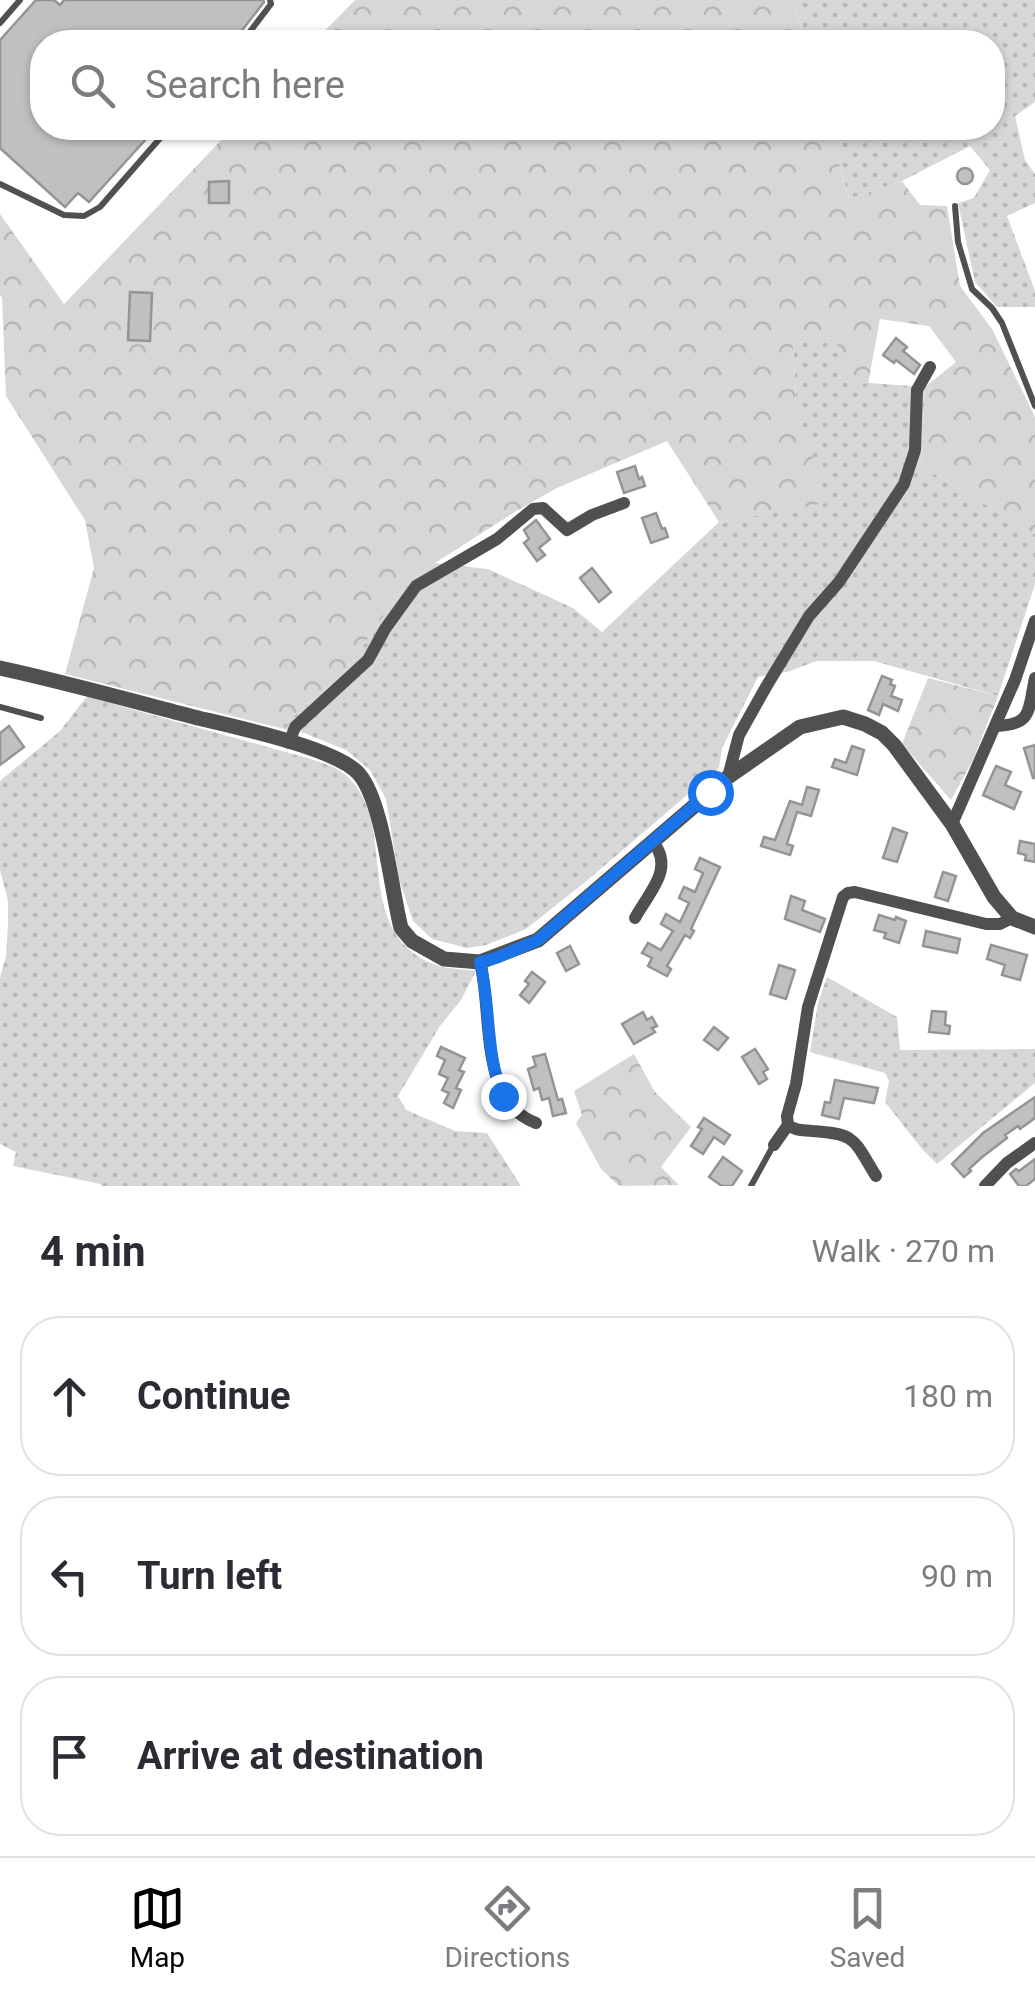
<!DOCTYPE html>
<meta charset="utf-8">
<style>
:root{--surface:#fff;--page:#f2f2f3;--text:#2b2b33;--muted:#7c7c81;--line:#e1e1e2;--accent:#000}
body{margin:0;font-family:Roboto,sans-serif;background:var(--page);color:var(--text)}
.stop{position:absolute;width:30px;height:30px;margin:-22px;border:8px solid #1a73e8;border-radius:50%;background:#fff}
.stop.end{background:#1a73e8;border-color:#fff;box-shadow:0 2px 10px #0008}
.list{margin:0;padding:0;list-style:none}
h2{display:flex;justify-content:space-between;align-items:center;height:130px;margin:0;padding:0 40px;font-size:42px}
h2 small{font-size:32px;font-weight:400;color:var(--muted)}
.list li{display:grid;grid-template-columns:65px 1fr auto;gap:30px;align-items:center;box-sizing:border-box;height:160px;margin:0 20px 20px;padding:0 20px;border:2px solid var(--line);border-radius:40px}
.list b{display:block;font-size:38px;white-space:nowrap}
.list em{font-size:32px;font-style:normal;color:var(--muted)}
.icon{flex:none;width:55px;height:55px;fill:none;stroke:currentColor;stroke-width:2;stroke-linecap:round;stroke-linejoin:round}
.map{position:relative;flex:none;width:1035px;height:1186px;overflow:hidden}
.search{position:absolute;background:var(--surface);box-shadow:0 2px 8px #0004;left:30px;right:30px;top:30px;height:110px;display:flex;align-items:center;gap:25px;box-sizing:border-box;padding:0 35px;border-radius:40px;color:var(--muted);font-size:38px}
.sheet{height:670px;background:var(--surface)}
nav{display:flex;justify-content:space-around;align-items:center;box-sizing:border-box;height:140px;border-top:2px solid var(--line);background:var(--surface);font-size:28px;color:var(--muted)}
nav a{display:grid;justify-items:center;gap:5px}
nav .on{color:var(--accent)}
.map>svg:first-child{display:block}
</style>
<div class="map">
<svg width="1035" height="1186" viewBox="0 0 1035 1186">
<defs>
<pattern id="grass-dots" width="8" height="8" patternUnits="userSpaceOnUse" patternTransform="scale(2.5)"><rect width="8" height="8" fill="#d7d7d7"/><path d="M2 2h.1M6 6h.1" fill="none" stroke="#b7b7b7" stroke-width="1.8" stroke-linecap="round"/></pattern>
<pattern id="forest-crowns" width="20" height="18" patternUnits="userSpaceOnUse" patternTransform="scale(2.5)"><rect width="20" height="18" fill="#d7d7d7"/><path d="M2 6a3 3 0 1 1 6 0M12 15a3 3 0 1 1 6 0" fill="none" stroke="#b7b7b7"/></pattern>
</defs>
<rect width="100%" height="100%" fill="#fff"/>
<g fill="url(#grass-dots)">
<polygon points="793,0 1035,0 1035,102 1015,116 1025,160 1035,174 1035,203 1007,216 1035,291 1035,307 997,307 975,282 958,203 974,198 990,170 970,146 902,181 849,199 829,128 992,128 992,42 805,42"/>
<polygon points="838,338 841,381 925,387 921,466 1035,534 1035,584 998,696 874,661 817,661 787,672 758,677 722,748 719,768 584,883 526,929 486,945 467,948 432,939 413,921 399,879 386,799 370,770 346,750 304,733 280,728 345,672 402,589 435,563 488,569 573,608 602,632 719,522 826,503 796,403 793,341"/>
<path d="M88,695L120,706L311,759C320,763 332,765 340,771C404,815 347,927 431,963C443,969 462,969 476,971L461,1000L440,1026L398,1096L406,1110L455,1131L487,1133L521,1186H101V1184L13,1166L16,1152L0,1144V978L6,956L8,923V901L0,870V781L60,731Z"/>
<polygon points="827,977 897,1017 900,1050 1035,1049 1035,1083 937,1164 922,1149 885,1102 889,1081 885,1073 810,1052 818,1003"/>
</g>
<g fill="url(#forest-crowns)">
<polygon points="355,0 793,0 805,42 314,42"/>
<polygon points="233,128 829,128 849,199 902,181 920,205 947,206 960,286 992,329 1035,417 1035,534 921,466 925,387 956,362 929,326 880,319 868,384 841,381 837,338 793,342 796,403 827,503 719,522 667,441 557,488 513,513 435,563 402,589 345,672 280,728 65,674 94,568 85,520 6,396 2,298 0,295 0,214 64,304"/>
<polygon points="928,678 998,696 973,760 951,800 902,744"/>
<polygon points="634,1054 655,1092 691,1127 661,1167 679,1185 619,1186 601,1169 576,1123 582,1115 574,1091"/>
</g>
<g fill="#c0c0c0" stroke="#949494" stroke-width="2.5">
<polygon points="36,0 54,0 60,5 64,0 263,0 264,2 233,42 42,42 42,128 156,128 89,202 78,193 65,207 0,148 0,40"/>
<circle cx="965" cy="176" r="8"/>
<polygon points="229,181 229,203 209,203 209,182"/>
<polygon points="130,292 152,293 150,341 128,340"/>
<polygon points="896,338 907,347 903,351 920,365 914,374 896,360 894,363 883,355"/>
<polygon points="635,466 639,479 642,477 645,486 624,493 617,472"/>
<polygon points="656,513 662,529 665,528 668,537 651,543 642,518"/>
<polygon points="536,520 550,539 539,548 545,555 537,561 524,543 529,539 524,530"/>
<polygon points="592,568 611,592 599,602 580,578"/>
<polygon points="882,676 892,680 890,684 895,686 891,696 902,700 898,711 883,704 879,715 868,710"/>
<polygon points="9,726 24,747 0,765 0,733"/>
<polygon points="1035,745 1035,778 1033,778 1024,748"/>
<polygon points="852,746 864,750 857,775 832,767 835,759 846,763"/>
<polygon points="996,766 1011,772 1005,785 1021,792 1014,809 983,795"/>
<polygon points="807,787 819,790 811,816 797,812 787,844 793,846 790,855 761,846 764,837 775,840 790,801 802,805"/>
<polygon points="893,828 907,833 897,862 883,858"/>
<polygon points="1020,841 1035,844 1035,862 1025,860 1026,855 1018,853"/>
<polygon points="700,858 720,867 691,929 694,931 690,938 685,935 667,966 671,969 667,976 648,966 652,958 642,953 648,943 661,950 673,931 661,924 666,914 680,922 689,903 679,898 684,887 695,892 703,873 695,869"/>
<polygon points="943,872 956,876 948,901 935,897"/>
<polygon points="791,896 805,901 802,910 825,919 820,932 785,919"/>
<polygon points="879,915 895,920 896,917 906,921 899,943 884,938 886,933 874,930"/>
<polygon points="926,931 960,939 957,953 923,946"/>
<polygon points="991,945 1027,955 1020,980 1002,975 1005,965 987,959"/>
<polygon points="570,946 579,964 566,971 557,953"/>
<polygon points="779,965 795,970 786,999 770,994"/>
<polygon points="532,972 545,982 529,1003 520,995 529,984 525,981"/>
<polygon points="932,1011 946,1012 945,1025 950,1026 949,1034 929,1032"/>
<polygon points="643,1012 647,1020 652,1017 657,1026 652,1028 655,1032 634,1044 622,1024"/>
<polygon points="714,1027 728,1038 718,1050 704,1040"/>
<polygon points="441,1047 465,1058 459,1070 464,1072 456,1088 461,1090 453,1108 444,1103 449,1093 442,1090 448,1078 439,1074 445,1060 437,1056"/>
<polygon points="755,1049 768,1069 763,1072 767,1079 759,1084 742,1057"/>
<polygon points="545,1054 558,1100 562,1099 566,1113 553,1116 549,1098 542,1100 539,1088 534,1090 528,1069 536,1066 533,1057"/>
<polygon points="835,1080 878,1088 874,1103 844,1098 839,1119 822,1115 825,1102 830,1103"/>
<polygon points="1035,1097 1035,1118 1020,1129 1018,1126 1005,1135 1007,1138 981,1158 969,1169 971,1171 964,1177 952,1164 983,1133"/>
<polygon points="704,1118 730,1135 724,1144 714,1137 703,1154 691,1146 702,1129 698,1127"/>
<polygon points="723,1157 742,1171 732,1186 722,1186 709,1177"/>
<polygon points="1035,1159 1035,1179 1026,1186 1019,1186 1010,1174 1016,1169 1019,1171"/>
</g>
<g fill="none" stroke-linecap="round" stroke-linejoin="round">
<g stroke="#505050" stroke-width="6">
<polyline points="0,23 20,0"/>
<polyline points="242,42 271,4 270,0"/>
<polyline points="0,184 64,215 84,216 100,207 169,128"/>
<polyline points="955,206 958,242 972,289 992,308 1002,323 1035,406"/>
<polyline points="0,707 41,718"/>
<polyline points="751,1186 773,1146"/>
</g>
<g stroke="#505050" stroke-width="12">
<path d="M996,726C1033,725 1028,710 1035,678"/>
<polyline points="289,743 295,727 368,660 385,629 416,586 497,539 533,509 543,508 567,530 592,515 624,503"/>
<polyline points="728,777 739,735 766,687 809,616 839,582 904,484 915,450 917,390 930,367"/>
<polyline points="952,824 1015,680 1035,621"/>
<path d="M635,918C649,892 675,869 653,842"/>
<path d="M480,962C493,1012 478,1102 536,1123"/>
<polyline points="774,1145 788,1125"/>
<path d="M876,1176C853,1139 857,1134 812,1131C802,1130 796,1131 788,1125L787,1116L796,1084L808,1007L843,897L848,893L855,892L986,924H1000L1012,918"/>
<polyline points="985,1186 1007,1163 1035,1143"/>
</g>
<path stroke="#505050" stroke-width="15" d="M0,668C65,682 129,700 194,717C231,726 337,748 359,774C383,802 391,889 401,928L412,941L444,959L480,962L538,940L728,777L800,727L843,717L865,724L882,733L894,745L952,824L994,897L1012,918L1035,927"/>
</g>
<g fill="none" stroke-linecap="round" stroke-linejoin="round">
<path stroke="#1a73e8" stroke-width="12" d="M503,1096C485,1054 491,1005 480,962L496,958L538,940L710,792"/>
</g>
</svg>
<div class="stop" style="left:710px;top:792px"></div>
<div class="stop end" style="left:503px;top:1096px"></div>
<div class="search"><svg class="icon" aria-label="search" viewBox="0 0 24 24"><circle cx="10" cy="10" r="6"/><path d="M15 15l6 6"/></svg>Search here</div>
</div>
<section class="sheet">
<h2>4 min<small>Walk · 270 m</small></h2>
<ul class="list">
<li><svg class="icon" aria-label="ahead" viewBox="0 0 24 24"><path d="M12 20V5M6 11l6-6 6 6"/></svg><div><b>Continue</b></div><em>180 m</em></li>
<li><svg class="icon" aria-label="left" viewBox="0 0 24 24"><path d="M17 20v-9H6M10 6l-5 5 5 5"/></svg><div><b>Turn left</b></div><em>90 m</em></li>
<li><svg class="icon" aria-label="arrive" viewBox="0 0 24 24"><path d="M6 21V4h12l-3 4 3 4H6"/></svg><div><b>Arrive at destination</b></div></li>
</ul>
</section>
<nav>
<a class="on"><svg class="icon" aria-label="map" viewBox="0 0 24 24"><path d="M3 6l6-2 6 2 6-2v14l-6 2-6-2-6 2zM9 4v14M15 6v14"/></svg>Map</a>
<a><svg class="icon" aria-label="directions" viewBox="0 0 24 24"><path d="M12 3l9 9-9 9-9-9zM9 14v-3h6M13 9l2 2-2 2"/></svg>Directions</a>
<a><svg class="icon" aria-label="saved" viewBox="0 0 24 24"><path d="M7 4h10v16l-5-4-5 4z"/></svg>Saved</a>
</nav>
